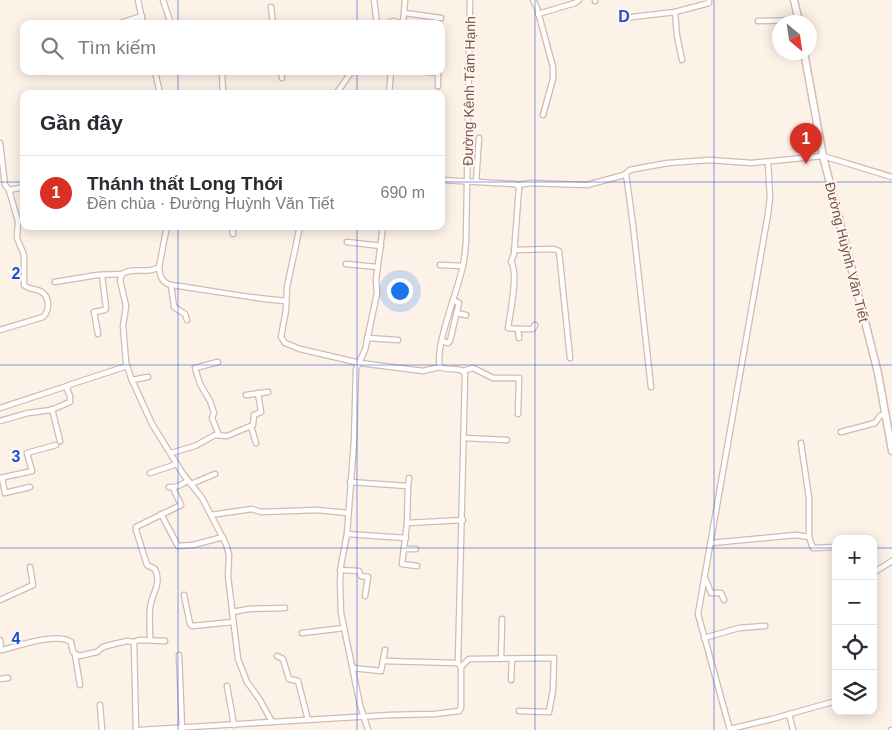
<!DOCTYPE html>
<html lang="vi">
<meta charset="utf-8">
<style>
:root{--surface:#fff;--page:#f7f7f7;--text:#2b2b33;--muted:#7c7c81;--line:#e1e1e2;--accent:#d93025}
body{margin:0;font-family:Helvetica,sans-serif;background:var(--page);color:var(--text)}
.controls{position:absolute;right:15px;bottom:15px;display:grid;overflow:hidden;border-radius:10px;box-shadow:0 2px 12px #0003}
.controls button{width:45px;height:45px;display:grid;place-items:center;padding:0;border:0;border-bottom:1px solid var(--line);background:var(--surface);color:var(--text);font:25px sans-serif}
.compass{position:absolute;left:772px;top:15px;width:45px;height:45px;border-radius:50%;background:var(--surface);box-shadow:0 2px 12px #0003;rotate:151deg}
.you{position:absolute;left:399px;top:290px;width:18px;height:18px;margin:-12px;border:4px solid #fff;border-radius:50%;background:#1a73e8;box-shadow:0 0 0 8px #1a73e833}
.badge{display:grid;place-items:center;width:32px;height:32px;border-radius:50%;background:var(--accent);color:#fff;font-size:16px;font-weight:700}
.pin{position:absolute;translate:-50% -41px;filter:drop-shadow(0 1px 2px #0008)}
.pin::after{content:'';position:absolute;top:26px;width:18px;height:15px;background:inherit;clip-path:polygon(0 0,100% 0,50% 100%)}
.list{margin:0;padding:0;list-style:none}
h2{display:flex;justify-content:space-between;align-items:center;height:65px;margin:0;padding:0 20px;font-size:21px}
h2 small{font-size:16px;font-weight:400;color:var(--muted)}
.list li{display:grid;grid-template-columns:32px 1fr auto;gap:15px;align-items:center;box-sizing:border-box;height:75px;padding:0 20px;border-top:1px solid var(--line)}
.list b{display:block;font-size:19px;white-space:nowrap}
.list p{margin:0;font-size:16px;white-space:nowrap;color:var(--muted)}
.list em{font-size:16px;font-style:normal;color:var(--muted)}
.icon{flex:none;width:28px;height:28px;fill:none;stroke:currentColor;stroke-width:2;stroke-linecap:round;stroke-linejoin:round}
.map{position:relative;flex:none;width:892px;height:730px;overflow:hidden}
.search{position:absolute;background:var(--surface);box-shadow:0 2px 12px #0003;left:20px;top:20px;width:425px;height:55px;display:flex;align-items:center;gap:12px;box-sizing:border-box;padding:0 18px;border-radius:10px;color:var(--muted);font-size:19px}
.panel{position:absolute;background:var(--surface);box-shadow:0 2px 12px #0003;left:20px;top:90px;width:425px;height:140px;border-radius:10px}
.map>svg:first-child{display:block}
</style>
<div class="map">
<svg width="892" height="730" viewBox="0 0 892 730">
<rect width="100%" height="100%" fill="#fdf2e8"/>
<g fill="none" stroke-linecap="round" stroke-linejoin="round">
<defs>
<g id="street">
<polyline points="138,0 143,24"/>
<polyline points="163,0 171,24"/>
<polyline points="374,0 377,24"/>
<path d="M470,0L466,242C465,249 465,257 463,265C459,288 434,347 440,367C447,371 455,367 463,371L473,368L493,378H519L518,414"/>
<polyline points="533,0 537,8 553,67 553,79 543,115"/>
<polyline points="595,0 595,1"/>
<polyline points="271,7 273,24"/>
<polyline points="675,12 677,36 682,60"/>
<polyline points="405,13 441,18"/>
<polyline points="538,14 575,3 579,0"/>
<polyline points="624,18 675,12 709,3 709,0"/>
<polyline points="758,21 798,20"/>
<polyline points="117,24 142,16"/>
<polyline points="387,24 393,21 403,24 405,0"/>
<polyline points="43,71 43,72"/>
<polyline points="155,71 160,94"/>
<polyline points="222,71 223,94"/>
<polyline points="281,71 282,78"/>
<polyline points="421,71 438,73 438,86"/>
<polyline points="336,94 352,71"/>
<polyline points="389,94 391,71"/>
<polyline points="0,143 5,185 9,190 24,187"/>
<polyline points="626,174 633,225 651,387"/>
<path d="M441,180L515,184L519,187L514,254L511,262C519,272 510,314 508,328L518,329L519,338"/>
<polyline points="476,182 479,138"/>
<polyline points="517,185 531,183 587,185 624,175 630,170 640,168 668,163 710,160 751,163 823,156 892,177"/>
<path d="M167,226L159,267C148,275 133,266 122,274L120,280L126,306L123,326L126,362L131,378L152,424L183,474L202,498L226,544L229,555L228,576L238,659L247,682L260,700L272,722L390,715L435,714L459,711L461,708V667L458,663L465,375L463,371"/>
<polyline points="232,226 233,234"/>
<polyline points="300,226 287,287 286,310 281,337 285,343 300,349 360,363 423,371 440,367"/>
<polyline points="347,242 381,246"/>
<polyline points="514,250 554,249 559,251 570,358"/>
<polyline points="346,264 377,267"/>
<polyline points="440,265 463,266"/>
<path d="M159,267C160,276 161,282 171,285C209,290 248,298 286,301"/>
<polyline points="55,282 97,275 122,274"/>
<polyline points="171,285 174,307 185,314 187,320"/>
<polyline points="456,313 466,315"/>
<polyline points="518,329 533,329 535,325"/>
<path d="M0,330L43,317C50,310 50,296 40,291C34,288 29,290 24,285V255L17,238L18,221L9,190"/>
<polyline points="98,334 94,312 105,310 106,308 102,275"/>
<polyline points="367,338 398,340"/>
<polyline points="442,341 448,343 450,341 459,303 453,300"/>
<polyline points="218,362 195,368 200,384 210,401 214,413 212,418 219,435"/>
<polyline points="132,380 148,377"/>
<polyline points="246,395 268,392"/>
<polyline points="0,408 67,386"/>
<polyline points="52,409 60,441"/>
<polyline points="0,421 28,413 51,410 70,402 70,396 67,389 69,385 127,366"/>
<polyline points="251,426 256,443"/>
<polyline points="841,432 875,423 880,416 886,414"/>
<polyline points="464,438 507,440"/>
<polyline points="801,443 809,498 809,537"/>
<polyline points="171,453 195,446 215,435 227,436 253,425 254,415 261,412 258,393"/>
<polyline points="150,473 177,464"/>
<polyline points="0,478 32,471 27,453 56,445"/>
<polyline points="2,478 5,493 30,487"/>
<polyline points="350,482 408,486 409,478"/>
<polyline points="191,484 215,474"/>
<polyline points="408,486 407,523 402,564 417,566"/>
<path d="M169,487C176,488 184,484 188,480"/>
<polyline points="161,514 178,546 193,545 223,537"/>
<polyline points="211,515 252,509 261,512 317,510 348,513"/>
<polyline points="407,523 463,520"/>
<polyline points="347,534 406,538"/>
<polyline points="711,543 796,535 809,537 813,548 836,547"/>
<polyline points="404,549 416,549"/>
<polyline points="340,570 359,571 361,576 368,577 365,596"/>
<polyline points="873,573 892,561"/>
<polyline points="706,580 711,593 721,593 724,600"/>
<polyline points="184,595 190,624 192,626 233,622"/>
<polyline points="0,600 33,585 30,567"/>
<polyline points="232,612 249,609 285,608"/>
<polyline points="302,633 344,628"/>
<polyline points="704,638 739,628 765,626"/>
<polyline points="0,640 1,646 0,647"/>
<path d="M150,640C150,630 149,619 150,608C152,593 162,584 155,569L147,565L136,530V527L181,505L173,488"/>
<polyline points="134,642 139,640 165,641"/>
<path d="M2,650C18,646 58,632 71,642L73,652L79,656L97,652L103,647L114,644L127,641L134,642L136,730"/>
<polyline points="75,655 80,685"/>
<polyline points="179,655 182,728"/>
<polyline points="277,656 283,659 289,679 298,681 308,720"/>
<polyline points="501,659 502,619"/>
<polyline points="384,661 458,663"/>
<polyline points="461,667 469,659 554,658 553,690 549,712 519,711"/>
<polyline points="353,668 381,671 385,650"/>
<polyline points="0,679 8,678"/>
<polyline points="511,680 512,659"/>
<polyline points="227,686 234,725"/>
<polyline points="100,705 102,730"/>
<polyline points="789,714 793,730"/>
<polyline points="730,729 772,719 836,701"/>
<polyline points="140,730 272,722"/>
<polyline points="368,730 360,705 341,613 340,582 341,565 347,534 354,441 356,369 365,350 377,293 376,280 383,226"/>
<polyline points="730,730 698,614 768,214 770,197 768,162"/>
<polyline points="891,730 892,730"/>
</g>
<g id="secondary">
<polyline points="794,0 799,22"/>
<polyline points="804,52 823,156 878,373 892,451"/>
</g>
</defs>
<use href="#street" stroke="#d3baaf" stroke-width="7"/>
<use href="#secondary" stroke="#d8bbaf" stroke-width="9"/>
<use href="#street" stroke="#fff" stroke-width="4.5"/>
<use href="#secondary" stroke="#fff" stroke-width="6"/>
</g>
<path fill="none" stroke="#1d4ed8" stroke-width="1" stroke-opacity="0.55" d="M178,0V24M357,0V24M535,0V730M714,0V730M178,71V94M357,71V94M0,182H24M441,182H892M178,226V730M357,226V730M0,365H892M0,548H836M873,548H892"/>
<g text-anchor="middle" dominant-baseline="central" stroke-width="4" stroke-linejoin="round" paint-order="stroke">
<g font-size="14" fill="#7a534a" stroke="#fff7f0">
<text transform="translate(469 91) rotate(-89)">Đường Kênh Tám Hạnh</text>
<text transform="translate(847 252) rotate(76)">Đường Huỳnh Văn Tiết</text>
</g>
</g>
<g font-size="16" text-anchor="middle" font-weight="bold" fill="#1d4ed8" stroke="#fff7f0" stroke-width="4" stroke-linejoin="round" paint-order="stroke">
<text x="624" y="22">D</text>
<text x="16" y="279">2</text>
<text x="16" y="462">3</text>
<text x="16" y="644">4</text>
</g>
</svg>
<div class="controls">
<button>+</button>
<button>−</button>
<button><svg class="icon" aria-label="locate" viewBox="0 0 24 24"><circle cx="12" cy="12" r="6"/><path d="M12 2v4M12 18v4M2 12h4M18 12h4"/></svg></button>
<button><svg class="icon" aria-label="layers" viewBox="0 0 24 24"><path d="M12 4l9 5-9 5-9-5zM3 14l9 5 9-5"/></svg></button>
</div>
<svg class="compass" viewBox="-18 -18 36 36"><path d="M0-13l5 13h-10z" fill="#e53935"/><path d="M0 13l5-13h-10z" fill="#7c7c81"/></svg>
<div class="you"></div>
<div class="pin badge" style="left:806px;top:164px">1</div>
<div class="search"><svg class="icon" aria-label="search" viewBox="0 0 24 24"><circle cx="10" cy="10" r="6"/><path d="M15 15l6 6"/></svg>Tìm kiếm</div>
<section class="panel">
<h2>Gần đây<small></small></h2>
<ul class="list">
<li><span class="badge">1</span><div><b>Thánh thất Long Thới</b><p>Đền chùa · Đường Huỳnh Văn Tiết</p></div><em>690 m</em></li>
</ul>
</section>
</div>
